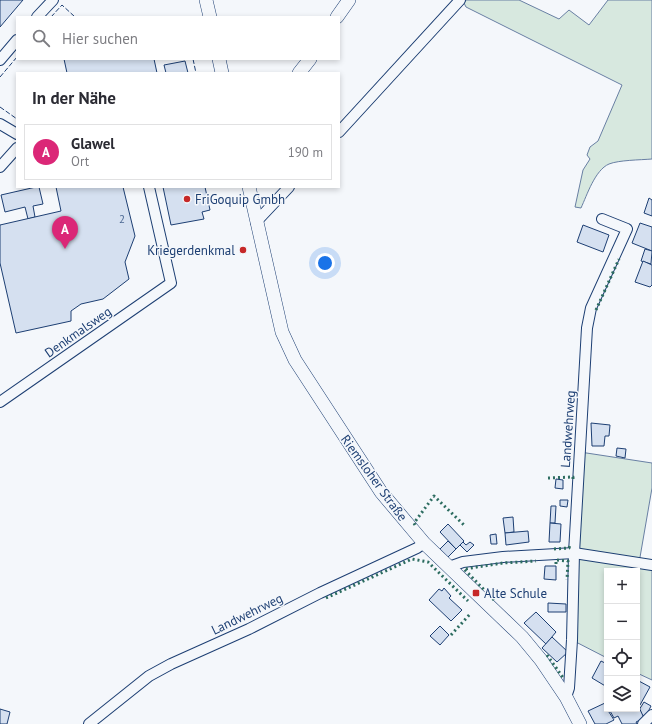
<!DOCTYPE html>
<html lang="de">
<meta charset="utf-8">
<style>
:root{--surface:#fff;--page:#f2f2f3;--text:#2b2b33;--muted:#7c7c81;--line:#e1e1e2;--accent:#db2777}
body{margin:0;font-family:"PT Sans",sans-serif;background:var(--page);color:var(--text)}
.controls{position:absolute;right:12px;bottom:12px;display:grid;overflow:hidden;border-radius:0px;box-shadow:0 2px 6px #0003}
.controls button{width:36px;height:36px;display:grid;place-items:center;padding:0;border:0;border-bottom:1px solid var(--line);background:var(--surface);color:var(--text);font:20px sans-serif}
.you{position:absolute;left:325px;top:263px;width:14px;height:14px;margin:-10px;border:3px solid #fff;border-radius:50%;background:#1a73e8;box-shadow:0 0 0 6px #1a73e833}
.badge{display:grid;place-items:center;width:26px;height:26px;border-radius:50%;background:var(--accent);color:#fff;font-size:13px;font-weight:700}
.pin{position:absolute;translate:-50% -33px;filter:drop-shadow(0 1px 2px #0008)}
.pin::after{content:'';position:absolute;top:21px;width:14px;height:12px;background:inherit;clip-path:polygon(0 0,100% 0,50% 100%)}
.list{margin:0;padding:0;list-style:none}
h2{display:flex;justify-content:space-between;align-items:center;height:52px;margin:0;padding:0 16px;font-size:17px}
h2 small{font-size:13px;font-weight:400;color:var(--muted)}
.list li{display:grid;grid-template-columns:26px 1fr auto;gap:12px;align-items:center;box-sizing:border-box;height:56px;margin:0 8px 8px;padding:0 8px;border:1px solid var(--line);border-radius:0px}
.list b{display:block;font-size:15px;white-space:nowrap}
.list p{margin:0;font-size:13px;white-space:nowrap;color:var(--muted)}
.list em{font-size:13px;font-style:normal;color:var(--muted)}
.icon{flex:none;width:22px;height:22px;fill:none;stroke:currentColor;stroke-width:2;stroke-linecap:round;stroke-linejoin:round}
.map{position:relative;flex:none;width:652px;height:724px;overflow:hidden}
.search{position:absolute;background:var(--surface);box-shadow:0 2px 6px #0003;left:16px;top:16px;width:324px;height:44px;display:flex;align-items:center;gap:10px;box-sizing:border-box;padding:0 14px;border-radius:0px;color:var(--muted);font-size:15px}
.panel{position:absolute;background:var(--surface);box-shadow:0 2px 6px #0003;left:16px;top:72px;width:324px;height:116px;border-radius:0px}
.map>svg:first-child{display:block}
</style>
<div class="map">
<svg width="652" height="724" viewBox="0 0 652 724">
<rect width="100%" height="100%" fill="#f4f7fb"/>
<g fill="#d7e8df" stroke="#687fa3">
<path d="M466,0H519L559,19L569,10L589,25L608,0H652V159C640,160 619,160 609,164C595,170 587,195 581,208L575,207L583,170L590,159L587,155L590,147L598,141L622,85L466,7L464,3Z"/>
<polygon points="580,452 652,463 652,488 639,563 652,565 652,680 637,673 637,571 607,571 607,658 572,640"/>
</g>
<g fill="#d5e0f0" stroke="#1d3f73">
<polygon points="0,0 23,0 0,27"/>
<polygon points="64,59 154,59 157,73 67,73"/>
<polygon points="185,61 188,73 166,73 164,65"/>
<polygon points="36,187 39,187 43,204 33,206 35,217 28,219 25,207 5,212 1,195"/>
<polygon points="56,187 123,187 135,236 125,262 129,279 103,299 81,304 71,311 71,321 16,333 0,263 0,225 61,211"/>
<polygon points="163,187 205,187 210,210 202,212 204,219 171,225"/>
<polygon points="649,198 652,200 652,216 644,213"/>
<polygon points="640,223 652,227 652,251 632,243"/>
<polygon points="583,225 609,235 603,252 577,242"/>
<polygon points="645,249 652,251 651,264 641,261"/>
<polygon points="643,261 652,265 652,285 650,287 635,282"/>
<polygon points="591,423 610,425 609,436 605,436 604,446 592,446"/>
<polygon points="617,448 626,449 625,458 616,456"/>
<polygon points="556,479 563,480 563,489 555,488"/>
<polygon points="560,500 568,500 567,507 560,506"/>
<polygon points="551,506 556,506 555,523 550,523"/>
<polygon points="513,517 514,532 505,533 503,518"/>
<polygon points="550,523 561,524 560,542 549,542"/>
<polygon points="448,524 464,541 456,549 440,532"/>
<polygon points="528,531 529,542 506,545 505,533"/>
<polygon points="496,534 497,544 491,544 490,535"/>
<polygon points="448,541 456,549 448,557 440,549"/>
<polygon points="463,542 466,545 470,542 474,545 467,552 460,545"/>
<polygon points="545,566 556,566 556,580 544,579"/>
<polygon points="444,588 451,596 449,598 462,610 451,621 429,600 439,589 442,591"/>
<polygon points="548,603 566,604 566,612 548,612"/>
<polygon points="536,612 556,632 546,644 524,623"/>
<polygon points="440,626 449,635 440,645 430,636"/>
<polygon points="552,637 568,652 557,662 542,648"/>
<polygon points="601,661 607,664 607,687 592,678"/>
<polygon points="637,680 650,687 640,705 637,703"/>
<polygon points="644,702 651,706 646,716 643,716 639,710"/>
<polygon points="605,703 607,709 614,720 606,724 595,724 588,711"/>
<polygon points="637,703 644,718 636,722 637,724 622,724 618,716 614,718 610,711 613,709 637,709"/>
<polygon points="0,709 10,712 7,724 0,724"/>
</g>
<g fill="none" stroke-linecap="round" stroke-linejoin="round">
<defs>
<g id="minor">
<polyline points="37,17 53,0"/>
<polyline points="0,60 17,40"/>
<polyline points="0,124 17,134"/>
<polyline points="339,132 460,0"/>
<polyline points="0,167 17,148"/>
<polyline points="256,222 289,187"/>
<polyline points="0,402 171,283 149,187"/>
<polyline points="449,567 463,562 503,557 574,553 652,565"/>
<polyline points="566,697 569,688 572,640 574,553 587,328 591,308 627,229 602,219"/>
<polyline points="89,724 149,676 171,664 249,629 320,593 417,548 424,543"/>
<polyline points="643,724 652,715"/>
</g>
<g id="major">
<polyline points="206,0 210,17"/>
<polyline points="337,17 349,0"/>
<polyline points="219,59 222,73"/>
<polyline points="299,73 310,59"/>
<polyline points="249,187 282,332 295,360 381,492 424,543 522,637 541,660 566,697 580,724"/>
</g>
</defs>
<use href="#minor" stroke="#1d3f73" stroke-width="12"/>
<use href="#major" stroke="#1d3f73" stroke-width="14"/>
<use href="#minor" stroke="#f4f7fb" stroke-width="10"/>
<use href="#major" stroke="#f4f7fb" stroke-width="13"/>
<g stroke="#2c6c60" stroke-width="3" stroke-dasharray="2 3" stroke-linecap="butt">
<polyline points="596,310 619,259"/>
<polyline points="548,478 573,477 573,481"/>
<polyline points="415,525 414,523 434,496 464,525"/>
<polyline points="554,549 569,548 570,545"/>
<polyline points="556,564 556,560 568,561 567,580"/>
<polyline points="326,598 412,559 428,562 468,601"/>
<polyline points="494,600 464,569 503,563 536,561"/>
<polyline points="451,635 471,613"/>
<polyline points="547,655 564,679"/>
</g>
<g stroke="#1d3f73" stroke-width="1" stroke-dasharray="5 2" stroke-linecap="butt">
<polyline points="51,17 62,5 75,17"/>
<polyline points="193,59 196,73"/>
<polyline points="0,77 17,57"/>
<polyline points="0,107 17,119"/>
</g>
</g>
<g fill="#c62828" stroke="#f4f7fb" stroke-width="1.5">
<circle cx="187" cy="199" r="4"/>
<circle cx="243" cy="250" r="4"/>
<rect x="472" y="589" width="8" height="8" rx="2"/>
</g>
<g text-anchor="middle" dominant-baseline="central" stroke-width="3" stroke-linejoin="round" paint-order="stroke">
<g font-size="11" fill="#4b6792">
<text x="122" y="219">2</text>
</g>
<g font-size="13" fill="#1d3f73" stroke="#f4f7fb" text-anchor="start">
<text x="195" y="199">FriGoquip Gmbh</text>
<text x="235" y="250" text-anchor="end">Kriegerdenkmal</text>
<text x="484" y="593">Alte Schule</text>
</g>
<g font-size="13" fill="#1d3f73" stroke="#f4f7fb">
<text transform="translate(78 332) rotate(-35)">Denkmalsweg</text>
<text transform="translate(568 429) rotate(-86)">Landwehrweg</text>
<text transform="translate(374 478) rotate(54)">Riemsloher Straße</text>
<text transform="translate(247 614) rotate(-26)">Landwehrweg</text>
</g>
</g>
</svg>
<div class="controls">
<button>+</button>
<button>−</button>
<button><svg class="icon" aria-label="locate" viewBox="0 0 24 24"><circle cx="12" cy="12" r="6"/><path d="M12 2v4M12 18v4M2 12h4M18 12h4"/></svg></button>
<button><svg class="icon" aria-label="layers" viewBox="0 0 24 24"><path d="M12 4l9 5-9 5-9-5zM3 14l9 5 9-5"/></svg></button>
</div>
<div class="you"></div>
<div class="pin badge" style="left:65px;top:249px">A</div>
<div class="search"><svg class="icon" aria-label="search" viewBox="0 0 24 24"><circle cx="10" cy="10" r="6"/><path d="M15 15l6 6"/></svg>Hier suchen</div>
<section class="panel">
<h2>In der Nähe<small></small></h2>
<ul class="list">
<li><span class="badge">A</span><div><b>Glawel</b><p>Ort</p></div><em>190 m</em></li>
</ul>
</section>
</div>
